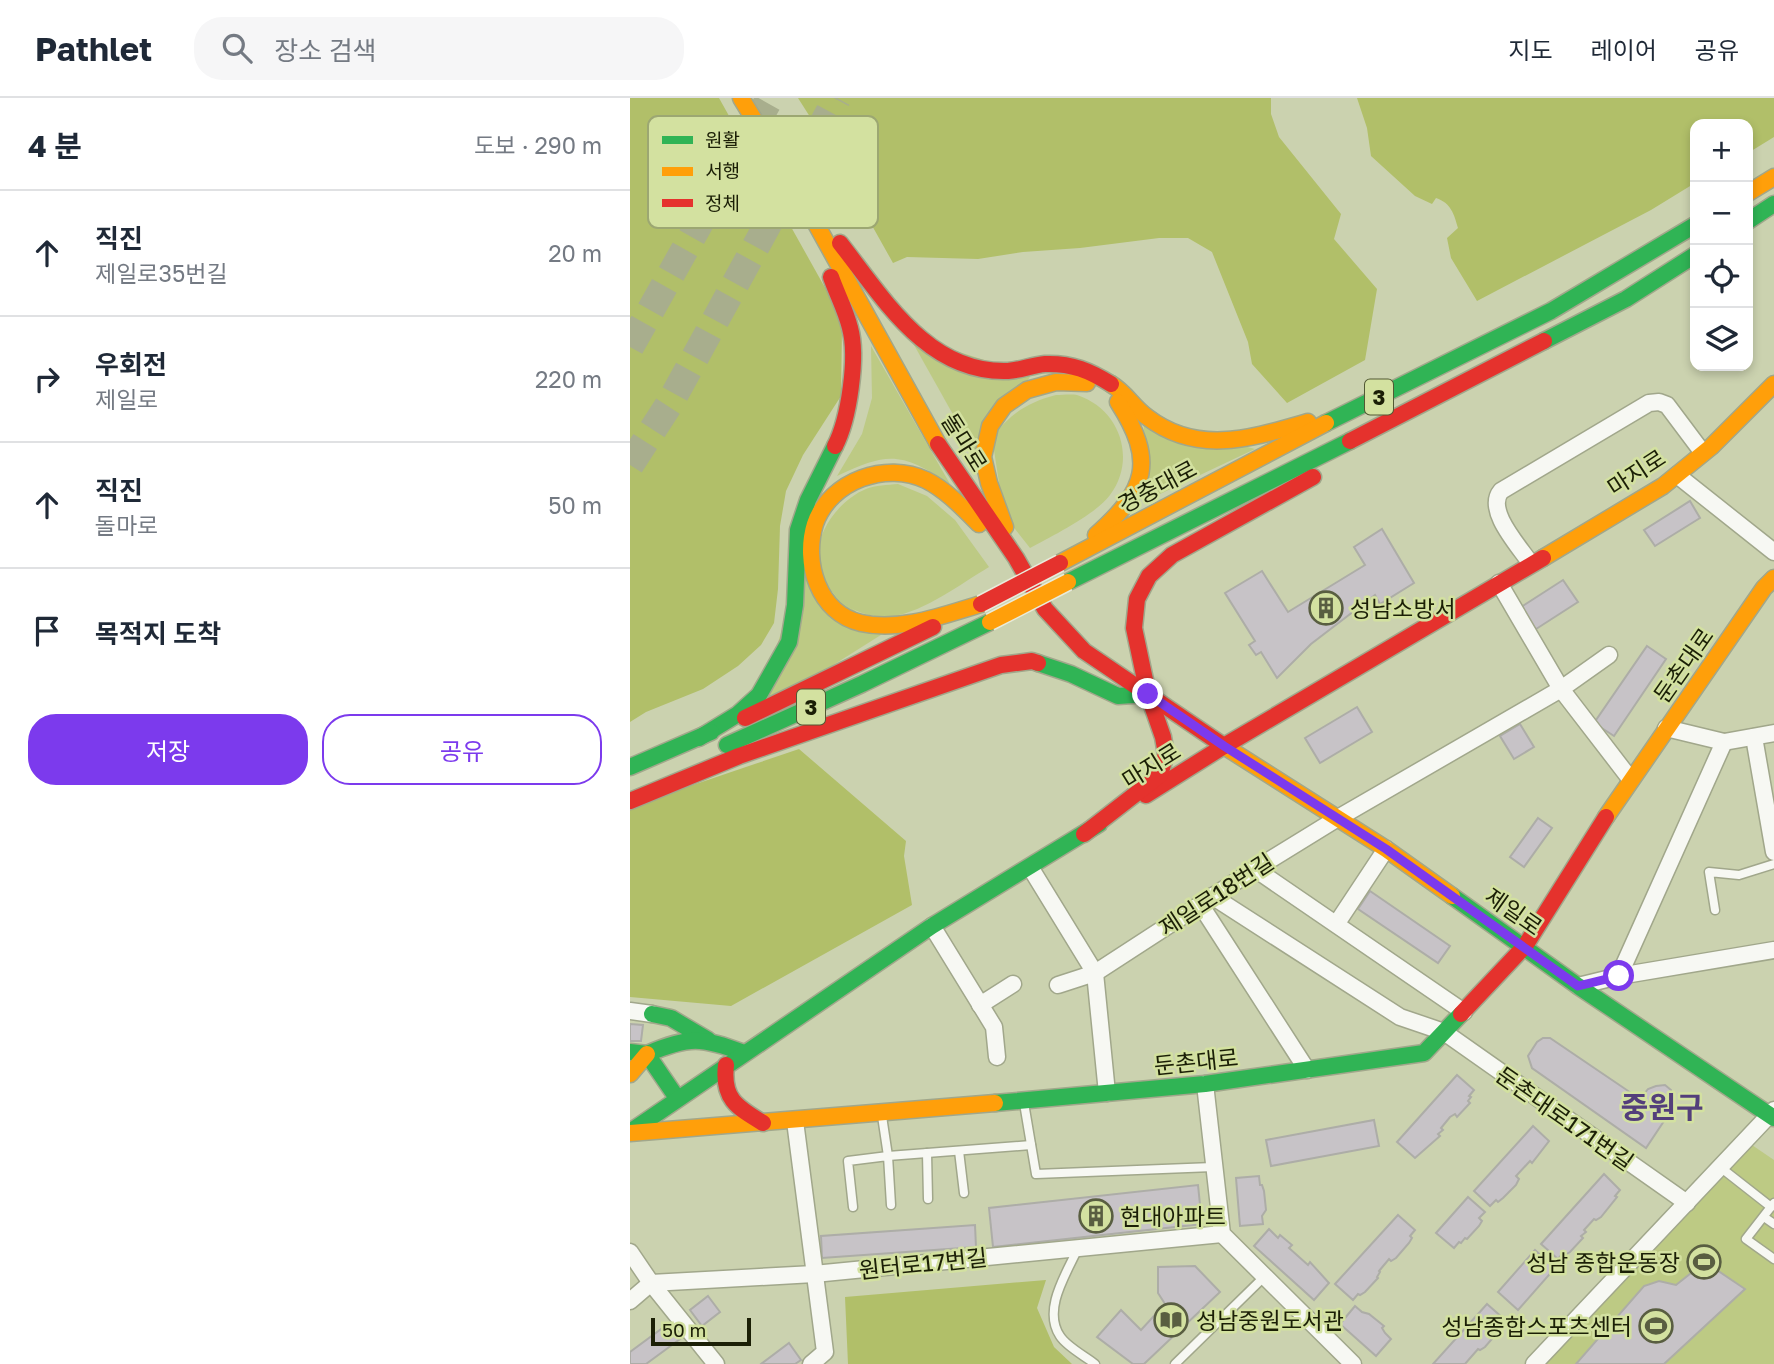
<!DOCTYPE html>
<html lang="ko">
<meta charset="utf-8">
<style>
:root{--surface:#fff;--page:#f6f6f7;--text:#1f2937;--muted:#747a83;--line:#e0e1e3;--accent:#7c3aed}
body{margin:0;font-family:"Golos Text","Noto Sans KR",sans-serif;background:var(--page);color:var(--text)}
.controls{position:absolute;right:21px;top:21px;display:grid;overflow:hidden;border-radius:14px;box-shadow:0 4px 10px #0003}
.controls button{width:63px;height:63px;display:grid;place-items:center;padding:0;border:0;border-bottom:2px solid var(--line);background:var(--surface);color:var(--text);font:35px sans-serif}
.scale{position:absolute;left:21px;bottom:18px;width:100px;box-sizing:border-box;padding-left:7px;border:4px solid #1b1f06;border-top:0;font-size:19px;line-height:24px;white-space:nowrap;color:#1b1f06;-webkit-text-stroke:5px #d3e1a0;paint-order:stroke}
.stop{position:absolute;width:21px;height:21px;margin:-16px;border:5px solid #7c3aed;border-radius:50%;background:#fff}
.stop.end{background:#7c3aed;border-color:#fff;box-shadow:0 2px 7px #0008}
.list{margin:0;padding:0;list-style:none}
h2{display:flex;justify-content:space-between;align-items:center;height:91px;margin:0;padding:0 28px;font-size:30px}
h2 small{font-size:23px;font-weight:400;color:var(--muted)}
.list li{display:grid;grid-template-columns:46px 1fr auto;gap:21px;align-items:center;box-sizing:border-box;height:126px;padding:0 28px;border-top:2px solid var(--line)}
.list b{display:block;font-size:26px;white-space:nowrap}
.list p{margin:0;font-size:23px;white-space:nowrap;color:var(--muted)}
.list em{font-size:23px;font-style:normal;color:var(--muted)}
.actions{display:flex;gap:14px;padding:21px 28px}
.actions a{flex:1;padding:16px 0;border:2px solid var(--accent);border-radius:28px;text-align:center;font-size:24px;color:var(--accent)}
.actions .main{background:var(--accent);color:#fff}
.icon{flex:none;width:38px;height:38px;fill:none;stroke:currentColor;stroke-width:2;stroke-linecap:round;stroke-linejoin:round}
.map{position:relative;flex:none;width:1144px;height:1266px;overflow:hidden}
header{display:flex;align-items:center;gap:42px;box-sizing:border-box;height:98px;padding:0 35px;background:var(--surface);border-bottom:2px solid var(--line)}
header strong{font-size:33px}
nav{display:flex;gap:38px;margin-inline-start:auto;font-size:24px}
.search{width:490px;height:63px;background:var(--page);display:flex;align-items:center;gap:18px;box-sizing:border-box;padding:0 24px;border-radius:28px;color:var(--muted);font-size:26px}
main{display:flex}
aside{flex:1;background:var(--surface)}
.map>svg:first-child{display:block}
</style>
<header>
<strong>Pathlet</strong>
<div class="search"><svg class="icon" aria-label="search" viewBox="0 0 24 24"><circle cx="10" cy="10" r="6"/><path d="M15 15l6 6"/></svg>장소 검색</div>
<nav><a>지도</a><a>레이어</a><a>공유</a></nav>
</header>
<main>
<aside>
<h2>4 분<small>도보 · 290 m</small></h2>
<ul class="list">
<li><svg class="icon" aria-label="ahead" viewBox="0 0 24 24"><path d="M12 20V5M6 11l6-6 6 6"/></svg><div><b>직진</b><p>제일로35번길</p></div><em>20 m</em></li>
<li><svg class="icon" aria-label="right" viewBox="0 0 24 24"><path d="M7 20v-9h11M14 6l5 5-5 5"/></svg><div><b>우회전</b><p>제일로</p></div><em>220 m</em></li>
<li><svg class="icon" aria-label="ahead" viewBox="0 0 24 24"><path d="M12 20V5M6 11l6-6 6 6"/></svg><div><b>직진</b><p>돌마로</p></div><em>50 m</em></li>
<li><svg class="icon" aria-label="arrive" viewBox="0 0 24 24"><path d="M6 21V4h12l-3 4 3 4H6"/></svg><div><b>목적지 도착</b></div></li>
</ul>
<div class="actions"><a class="main">저장</a><a>공유</a></div>
</aside>
<div class="map">
<svg width="1144" height="1266" viewBox="0 0 1144 1266">
<rect width="100%" height="100%" fill="#cbd2af"/>
<g fill="#bdca84">
<polygon points="279,238 401,277 348,361"/>
<path d="M241,248L320,386C272,355 260,353 207,378L232,336L242,300Z"/>
<path d="M426,297C432,297 441,296 447,297C490,311 507,361 480,397C465,417 422,438 400,450L374,417L362,339C382,315 396,305 426,297Z"/>
<polygon points="513,321 625,351 513,404 519,389"/>
<path d="M268,386L297,398L325,422L359,469C332,485 294,514 263,518C227,523 194,499 189,463C184,434 211,401 236,391C245,387 258,387 268,386Z"/>
<polygon points="171,471 254,535 189,576 129,605"/>
<polygon points="1119,1045 1144,1062 1144,1266 908,1266"/>
</g>
<g fill="#b1bf69">
<polygon points="0,0 89,0 203,204 212,230 211,298 173,357 156,393 150,428 148,491 144,525 131,547 108,568 73,591 16,614 0,624"/>
<polygon points="168,0 641,0 641,16 649,39 711,116 704,141 747,191 735,262 657,305 622,266 618,244 582,154 558,140 529,140 450,150 393,154 348,161 277,159 263,165 189,33"/>
<path d="M727,0H1144V39L1118,55V26H1065V85L1021,112L847,203L821,160L817,140L828,130C824,116 821,105 806,100L802,106L785,98L741,58L737,30Z"/>
<polygon points="169,651 276,743 274,758 282,807 101,908 0,899 0,712 57,689"/>
<polygon points="416,1182 407,1210 424,1249 442,1266 218,1266 215,1199"/>
</g>
<g fill="#c7c3c7" stroke="#adada7" stroke-width="2">
<polygon points="1060,403 1070,420 1025,448 1014,432"/>
<polygon points="752,431 784,485 750,506 745,497 681,546 647,580 631,554 626,557 619,547 625,543 595,495 632,473 658,514 735,467 724,449"/>
<polygon points="933,482 948,504 903,533 888,511"/>
<polygon points="1017,548 1036,561 984,638 964,625"/>
<polygon points="727,609 742,634 690,665 675,640"/>
<polygon points="890,626 904,649 884,661 870,638"/>
<polygon points="908,720 922,730 894,769 880,759"/>
<polygon points="740,793 820,848 808,865 728,811"/>
<polygon points="0,926 13,927 11,943 0,943"/>
<polygon points="913,940 920,940 1010,1001 1018,991 1026,988 1035,987 1041,992 1044,1008 1016,1050 902,970 898,958 907,944"/>
<polygon points="827,977 844,992 839,998 841,999 838,1003 840,1005 827,1019 825,1016 820,1019 811,1030 813,1032 808,1036 810,1038 785,1060 767,1044"/>
<polygon points="744,1022 749,1048 641,1068 636,1042"/>
<polygon points="903,1028 919,1043 902,1065 900,1063 886,1078 889,1081 886,1087 873,1100 868,1104 866,1102 860,1108 844,1093"/>
<polygon points="974,1076 990,1092 985,1098 987,1099 971,1119 966,1122 964,1121 954,1132 956,1134 951,1138 953,1140 940,1154 935,1157 933,1155 928,1161 911,1146"/>
<polygon points="629,1078 630,1087 632,1087 634,1093 636,1112 632,1118 633,1126 610,1128 606,1080"/>
<polygon points="568,1087 572,1126 363,1149 359,1110"/>
<polygon points="838,1099 855,1114 849,1120 852,1123 849,1128 837,1141 835,1140 831,1145 829,1144 824,1150 806,1135"/>
<polygon points="768,1117 785,1132 780,1138 782,1140 779,1145 766,1160 761,1163 759,1161 749,1173 750,1174 747,1179 748,1180 735,1194 730,1197 728,1196 723,1202 705,1186"/>
<polygon points="345,1127 346,1149 192,1160 191,1138"/>
<polygon points="639,1131 648,1140 650,1137 662,1147 659,1150 678,1167 680,1164 699,1185 684,1202 624,1148"/>
<polygon points="905,1152 925,1170 888,1212 868,1194"/>
<polygon points="1075,1164 1115,1191 1034,1266 946,1266 1014,1188 1029,1183 1046,1187"/>
<polygon points="565,1168 590,1194 514,1266 503,1266 467,1239 491,1212 511,1232 535,1206 528,1195 528,1169"/>
<polygon points="78,1198 90,1214 72,1228 60,1212"/>
<polygon points="857,1206 874,1221 869,1228 870,1229 866,1234 867,1235 855,1249 850,1252 848,1251 835,1266 803,1266"/>
<polygon points="725,1208 732,1214 739,1216 754,1228 752,1230 755,1235 761,1241 746,1258 710,1226"/>
<polygon points="38,1226 50,1241 16,1266 0,1266 0,1254"/>
<polygon points="159,1245 171,1262 165,1266 131,1266"/>
</g>
<g fill="none" stroke-linecap="round" stroke-linejoin="round">
<g stroke="#a8ae8d" stroke-width="28" stroke-dasharray="28 14" stroke-linecap="butt">
<polyline points="0,249 140,0"/>
<polyline points="0,367 40,305 207,0"/>
</g>
<defs>
<g id="lane">
<polyline points="1085,812 1079,774 1109,777 1144,766"/>
<polyline points="394,1005 406,1076 583,1069"/>
<polyline points="252,1018 258,1058 401,1047"/>
<polyline points="329,1053 334,1095"/>
<polyline points="297,1055 298,1101"/>
<polyline points="1090,1069 1141,1109"/>
<polyline points="1144,1105 1116,1141 1144,1161"/>
<polyline points="223,1109 218,1063 258,1058 261,1107"/>
<polyline points="1134,1119 1144,1126"/>
<path d="M448,1150C437,1175 412,1211 430,1238C437,1249 455,1258 465,1266"/>
<polyline points="545,1266 635,1178"/>
</g>
<g id="street">
<polyline points="1047,377 1144,454"/>
<path d="M901,466C889,448 855,412 871,393L1019,305L1029,304L1037,307L1073,355"/>
<polyline points="869,485 931,591 1001,682"/>
<polyline points="1036,630 1094,644 1144,635"/>
<polyline points="1124,639 1144,754"/>
<polyline points="400,769 465,875 477,995"/>
<polyline points="625,771 834,914"/>
<polyline points="582,798 770,919 814,934 1057,1105"/>
<polyline points="570,806 677,972"/>
<polyline points="707,825 756,751"/>
<polyline points="302,828 364,929 367,959"/>
<polyline points="989,878 1094,644"/>
<polyline points="428,887 465,875 625,771 708,720 931,591 979,557"/>
<polyline points="948,888 989,878 1144,852"/>
<polyline points="350,907 383,886"/>
<polyline points="0,913 22,916"/>
<polyline points="575,986 592,1136 723,1266"/>
<polyline points="165,1023 195,1254 181,1266"/>
<polyline points="0,1154 21,1185 86,1266"/>
<polyline points="0,1203 21,1185 184,1176 592,1136"/>
<polyline points="904,1266 1144,1012"/>
</g>
<g id="fast">
<polyline points="1118,123 1144,106"/>
<polyline points="914,243 996,201 1065,157"/>
<polyline points="696,325 921,213 1065,127"/>
<polyline points="438,484 720,343"/>
<polyline points="408,565 441,576 488,598 518,596"/>
<polyline points="69,640 108,616 129,597 159,544 165,507 168,432 178,402 205,348"/>
<polyline points="97,647 232,586 360,524"/>
<polyline points="0,669 81,634"/>
<polyline points="822,798 948,888 1144,1020"/>
<polyline points="22,916 41,920 78,942"/>
<polyline points="0,954 17,956 47,1000"/>
<path d="M17,956C59,938 72,939 114,955"/>
<polyline points="365,1005 575,986 794,955 831,916"/>
<polyline points="0,1034 302,828 469,726"/>
</g>
<g id="slow">
<polyline points="111,0 170,97 308,346"/>
<polyline points="1118,95 1144,79"/>
<path d="M481,286C496,295 503,309 517,319C568,358 622,340 678,324"/>
<path d="M349,426C333,410 316,392 296,382C257,363 200,382 185,426C173,464 188,515 231,525C270,534 314,517 351,506"/>
<polyline points="375,429 359,385 353,359 360,328 374,308 397,292 426,284 457,285"/>
<path d="M466,437C517,392 526,363 488,304"/>
<polyline points="913,460 1033,388 1081,349 1144,286"/>
<polyline points="430,465 696,325"/>
<polyline points="594,648 756,751 822,798"/>
<polyline points="976,719 1134,490 1144,480"/>
<polyline points="0,976 17,956"/>
<polyline points="0,1035 365,1005"/>
</g>
<g id="jam">
<path d="M210,145C254,201 298,276 378,273C391,272 403,267 415,266C442,265 460,273 481,286"/>
<path d="M201,179C207,196 216,213 220,230C228,259 219,321 205,348"/>
<polyline points="720,343 914,243"/>
<polyline points="308,346 386,460 415,511 454,553 594,648"/>
<polyline points="115,620 303,529"/>
<polyline points="516,697 594,648 913,460"/>
<polyline points="0,703 109,658 371,567 402,563 408,565"/>
<polyline points="454,736 530,677 536,656 533,639 518,596 504,530 507,501 519,478 542,457 683,379"/>
<polyline points="831,916 895,848 976,719"/>
<path d="M96,967C92,1000 106,1009 133,1025"/>
</g>
</defs>
<use href="#lane" stroke="#a1a78b" stroke-width="11"/>
<use href="#street" stroke="#a1a78b" stroke-width="19"/>
<use href="#fast" stroke="#a1a78b" stroke-width="19"/>
<use href="#slow" stroke="#a1a78b" stroke-width="19"/>
<use href="#jam" stroke="#a1a78b" stroke-width="19"/>
<use href="#lane" stroke="#f7f8f3" stroke-width="8"/>
<use href="#street" stroke="#f7f8f3" stroke-width="16"/>
<use href="#fast" stroke="#30b455" stroke-width="16"/>
<use href="#slow" stroke="#ff9f0a" stroke-width="16"/>
<use href="#jam" stroke="#e5322d" stroke-width="16"/>
<defs>
<polyline id="slow-bridge" points="360,524 438,484"/>
<polyline id="jam-bridge" points="351,506 430,465"/>
</defs>
<use href="#slow-bridge" stroke="#e8ebdb" stroke-width="19" stroke-linecap="butt"/>
<use href="#jam-bridge" stroke="#e8ebdb" stroke-width="19" stroke-linecap="butt"/>
<use href="#slow-bridge" stroke="#ff9f0a" stroke-width="16"/>
<use href="#jam-bridge" stroke="#e5322d" stroke-width="16"/>
</g>
<g fill="none" stroke-linecap="round" stroke-linejoin="round">
<polyline stroke="#7c3aed" stroke-width="9" points="518,596 594,648 756,751 948,888 989,878"/>
</g>
<defs>
<symbol id="building-ring" viewBox="-11 -11 22 22"><circle r="9.5" fill="#d3e1a0" stroke="#595e41" stroke-width="1.5"/><path d="M-4-6H4V6H1V3H-1V6H-4ZM-2.5-4.3h1.7v1.8h-1.7ZM.8-4.3h1.7v1.8H.8ZM-2.5-1h1.7V.8h-1.7ZM.8-1h1.7V.8H.8Z" fill="#595e41"/></symbol>
<symbol id="stadium-ring" viewBox="-11 -11 22 22"><circle r="9.5" fill="#d3e1a0" stroke="#595e41" stroke-width="1.5"/><path d="M0-5a6.5 5 0 1 0 0 10a6.5 5 0 1 0 0-10ZM-3.5-1.8h7v3.6h-7Z" fill="#595e41"/></symbol>
<symbol id="library-ring" viewBox="-11 -11 22 22"><circle r="9.5" fill="#d3e1a0" stroke="#595e41" stroke-width="1.5"/><path d="M-6-4Q-3-5.5-.7-3.5V5Q-3 3-6 4ZM6-4Q3-5.5 .7-3.5V5Q3 3 6 4Z" fill="#595e41"/></symbol>
</defs>
<g fill-rule="evenodd">
<use href="#building-ring" x="677" y="491" width="38" height="38"/>
<use href="#building-ring" x="447" y="1099" width="38" height="38"/>
<use href="#stadium-ring" x="1055" y="1145" width="38" height="38"/>
<use href="#library-ring" x="522" y="1203" width="38" height="38"/>
<use href="#stadium-ring" x="1007" y="1209" width="38" height="38"/>
</g>
<g text-anchor="middle" dominant-baseline="central" stroke-width="5" stroke-linejoin="round" paint-order="stroke">
<g fill="#d3e1a0" stroke="#525934" stroke-width="2">
<rect x="735" y="281.5" width="28" height="35" rx="5"/>
<rect x="167" y="591.5" width="28" height="35" rx="5"/>
</g>
<g font-size="21" font-weight="bold" fill="#1b1f06">
<text x="749" y="299">3</text>
<text x="181" y="609">3</text>
</g>
<g font-size="23" fill="#1b1f06" stroke="#d3e1a0">
<text transform="translate(335 344) rotate(58)">돌마로</text>
<text transform="translate(1006 374) rotate(-33)">마지로</text>
<text transform="translate(527 388) rotate(-28)">경충대로</text>
<text transform="translate(1053 567) rotate(-55)">둔촌대로</text>
<text transform="translate(521 667) rotate(-32)">마지로</text>
<text transform="translate(586 796) rotate(-33)">제일로18번길</text>
<text transform="translate(884 813) rotate(35)">제일로</text>
<text transform="translate(566 963) rotate(-6)">둔촌대로</text>
<text transform="translate(935 1020) rotate(35)">둔촌대로171번길</text>
<text transform="translate(293 1165) rotate(-6)">원터로17번길</text>
</g>
<g font-size="23" fill="#1b1f06" stroke="#d3e1a0" text-anchor="start">
<text x="720" y="510">성남소방서</text>
<text x="490" y="1118">현대아파트</text>
<text x="1050" y="1164" text-anchor="end">성남 종합운동장</text>
<text x="566" y="1222">성남중원도서관</text>
<text x="1002" y="1228" text-anchor="end">성남종합스포츠센터</text>
</g>
<g font-size="30" font-weight="bold" fill="#533e7b" stroke="#d3e1a0">
<text x="1032" y="1009">중원구</text>
</g>
</g>
<rect x="18" y="18" width="230" height="112" rx="10" fill="#d3e1a0" stroke="#9ca772" stroke-width="2"/>
<rect x="32" y="38" width="31" height="8" fill="#30b455"/>
<rect x="32" y="69" width="31" height="9" fill="#ff9f0a"/>
<rect x="32" y="101" width="31" height="8" fill="#e5322d"/>
<g font-size="19" fill="#1b1f06">
<text x="75" y="49">원활</text>
<text x="75" y="80">서행</text>
<text x="75" y="112">정체</text>
</g>
</svg>
<div class="controls">
<button>+</button>
<button>−</button>
<button><svg class="icon" aria-label="locate" viewBox="0 0 24 24"><circle cx="12" cy="12" r="6"/><path d="M12 2v4M12 18v4M2 12h4M18 12h4"/></svg></button>
<button><svg class="icon" aria-label="layers" viewBox="0 0 24 24"><path d="M12 4l9 5-9 5-9-5zM3 14l9 5 9-5"/></svg></button>
</div>
<div class="scale">50 m</div>
<div class="stop" style="left:989px;top:878px"></div>
<div class="stop end" style="left:518px;top:596px"></div>
</div>
</main>
